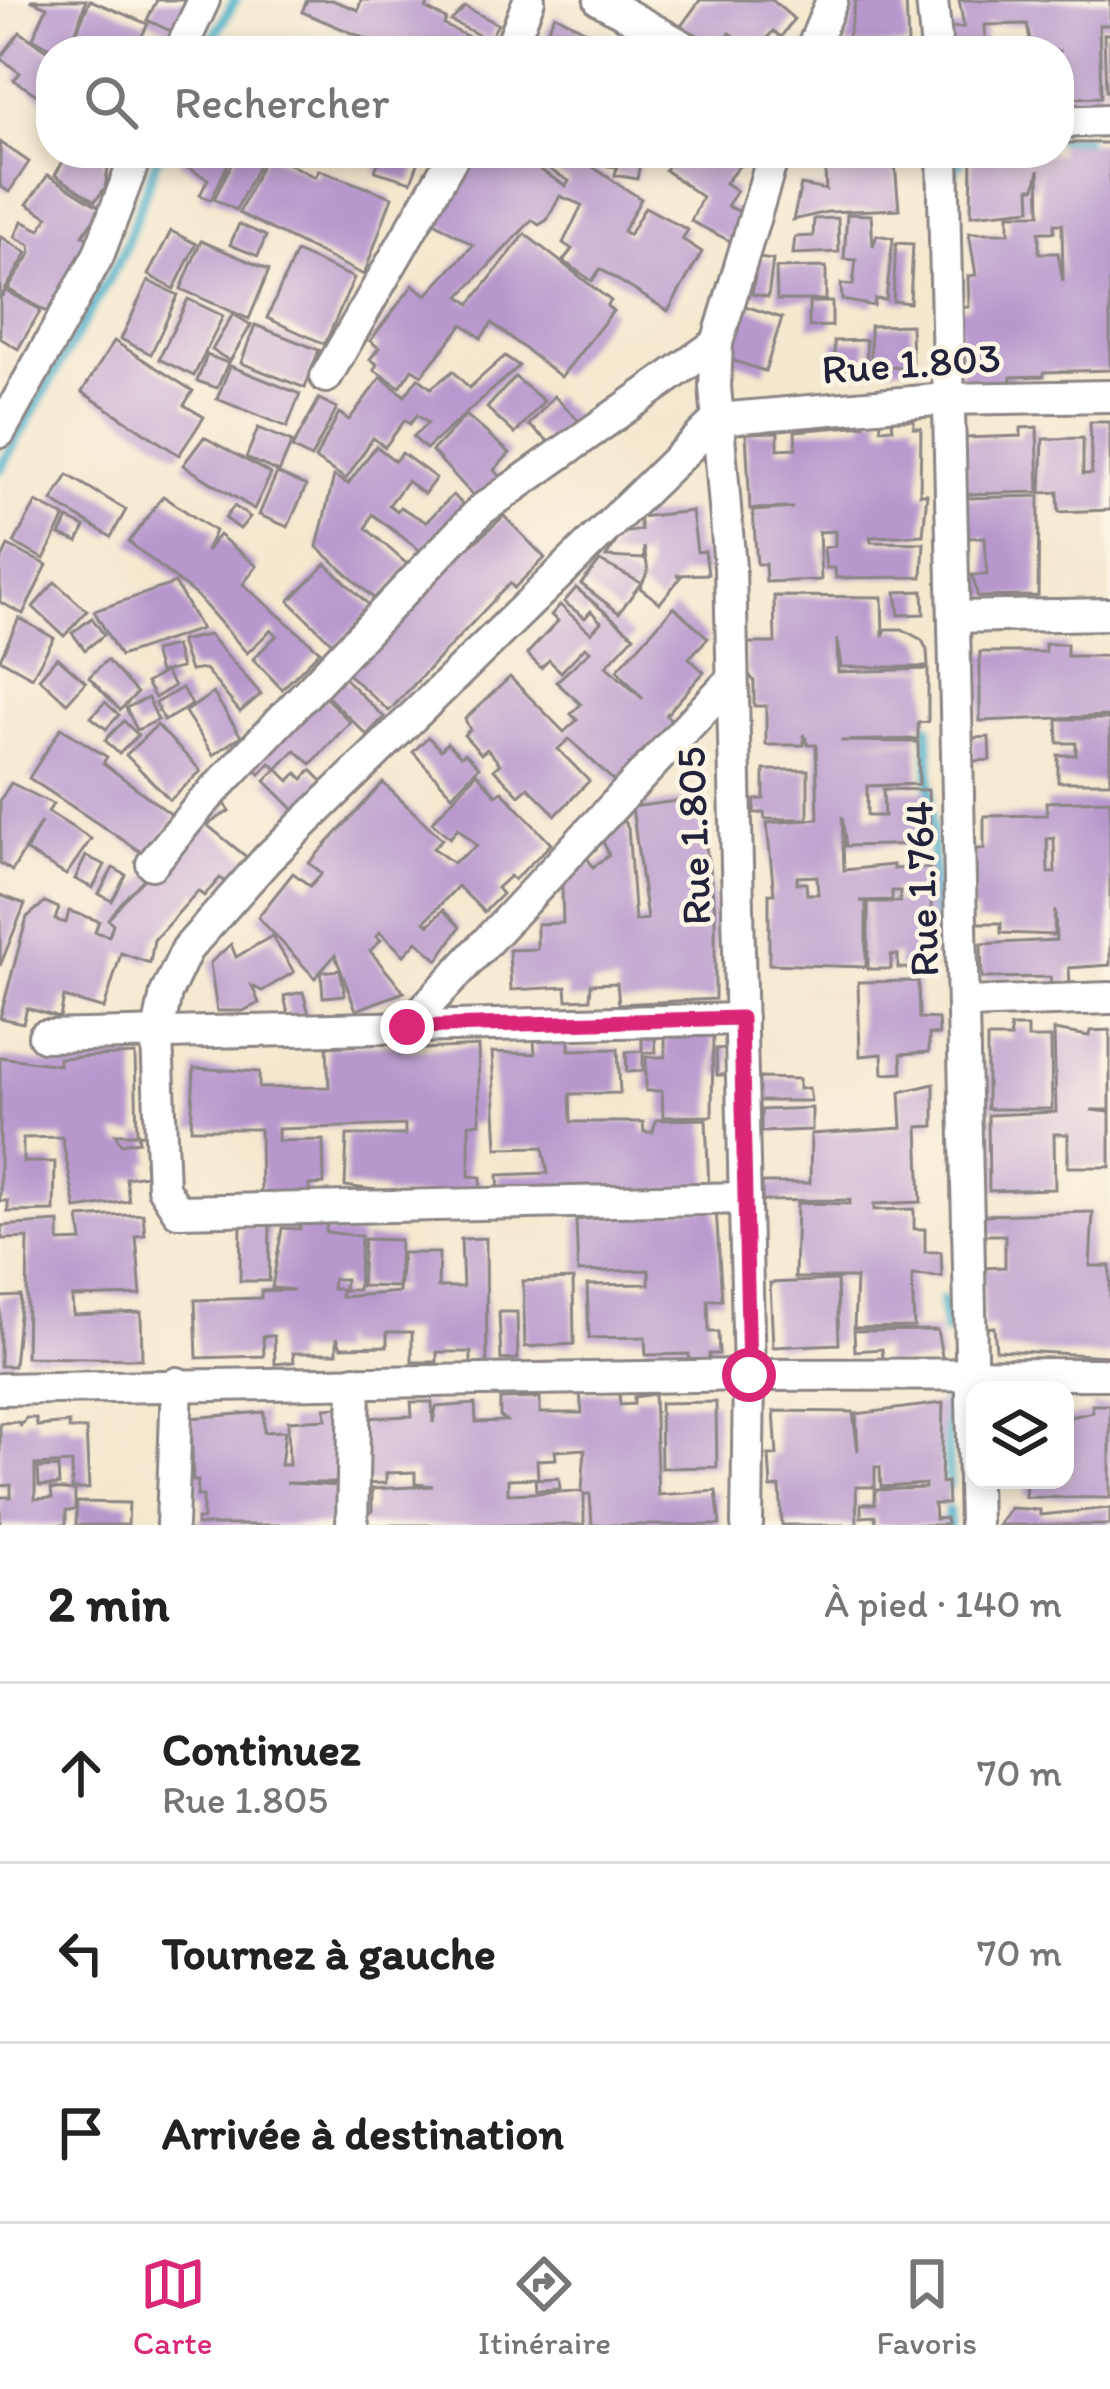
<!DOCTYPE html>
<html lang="fr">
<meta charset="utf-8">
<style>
:root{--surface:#fff;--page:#f2f2f2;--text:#222;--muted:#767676;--line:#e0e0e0;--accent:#db2777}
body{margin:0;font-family:Itim,sans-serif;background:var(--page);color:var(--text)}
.controls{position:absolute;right:36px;bottom:36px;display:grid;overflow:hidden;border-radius:24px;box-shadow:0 6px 18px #0003}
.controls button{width:108px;height:108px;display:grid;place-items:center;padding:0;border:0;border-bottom:3px solid var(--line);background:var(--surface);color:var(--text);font:60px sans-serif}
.stop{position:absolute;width:36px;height:36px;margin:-27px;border:9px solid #db2777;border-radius:50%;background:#fff}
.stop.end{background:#db2777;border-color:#fff;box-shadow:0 3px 12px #0008}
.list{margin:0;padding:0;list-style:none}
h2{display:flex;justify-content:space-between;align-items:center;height:156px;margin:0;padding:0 48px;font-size:51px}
h2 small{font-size:39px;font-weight:400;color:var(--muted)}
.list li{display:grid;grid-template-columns:78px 1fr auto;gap:36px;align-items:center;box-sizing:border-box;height:180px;padding:0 48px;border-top:3px solid var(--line)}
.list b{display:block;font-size:45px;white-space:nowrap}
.list p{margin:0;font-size:39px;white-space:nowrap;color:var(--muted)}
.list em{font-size:39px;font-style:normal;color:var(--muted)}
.icon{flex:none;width:66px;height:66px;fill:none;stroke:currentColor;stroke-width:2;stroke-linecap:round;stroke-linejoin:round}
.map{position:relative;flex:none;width:1110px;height:1525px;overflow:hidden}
.search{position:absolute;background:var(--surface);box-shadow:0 6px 18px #0003;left:36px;right:36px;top:36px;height:132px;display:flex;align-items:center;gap:30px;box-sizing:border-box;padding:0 42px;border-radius:48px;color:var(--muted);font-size:45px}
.sheet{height:696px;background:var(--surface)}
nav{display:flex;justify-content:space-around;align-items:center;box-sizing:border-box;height:168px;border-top:3px solid var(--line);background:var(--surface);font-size:33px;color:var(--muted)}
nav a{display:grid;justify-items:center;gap:6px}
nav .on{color:var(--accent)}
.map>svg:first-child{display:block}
</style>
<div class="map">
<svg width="1110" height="1525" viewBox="0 0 1110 1525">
<rect width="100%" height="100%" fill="#fcf5e5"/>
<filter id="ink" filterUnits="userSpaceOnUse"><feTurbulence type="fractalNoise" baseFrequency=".00833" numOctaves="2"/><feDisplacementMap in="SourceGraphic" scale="24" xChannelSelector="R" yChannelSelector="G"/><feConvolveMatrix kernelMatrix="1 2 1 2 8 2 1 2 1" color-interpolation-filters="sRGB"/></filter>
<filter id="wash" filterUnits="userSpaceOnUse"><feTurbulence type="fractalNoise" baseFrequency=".004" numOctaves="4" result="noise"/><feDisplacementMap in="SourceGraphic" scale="48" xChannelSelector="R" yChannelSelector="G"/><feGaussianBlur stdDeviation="2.7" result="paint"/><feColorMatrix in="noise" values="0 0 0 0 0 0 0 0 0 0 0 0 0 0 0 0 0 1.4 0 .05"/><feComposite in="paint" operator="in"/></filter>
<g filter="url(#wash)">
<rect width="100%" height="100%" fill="#f4e8ce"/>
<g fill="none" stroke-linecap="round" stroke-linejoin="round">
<g stroke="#4aafc9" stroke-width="10">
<polyline points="206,51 235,0"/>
<polyline points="1059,139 1085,139"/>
<polyline points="954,171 966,153"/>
<polyline points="0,469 123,253 159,153"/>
<polyline points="928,727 935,925"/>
<polyline points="943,1300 945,1332"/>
<polyline points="946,1397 949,1485"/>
<polyline points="948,1510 949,1525"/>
</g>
</g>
<g id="blocks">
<g fill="#b897cd" fill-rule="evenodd">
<polygon points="30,0 86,0 74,38 90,0 148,24 134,51 55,51 33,38 47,7"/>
<polygon points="157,0 189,0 173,32 147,20"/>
<polygon points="307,0 332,0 358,10 361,0 430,0 426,9 446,19 444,25 492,48 395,51 302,12"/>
<polygon points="700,0 772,0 794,19 781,37 773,31 768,37 776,43 770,51 754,51 730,33 719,51 707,51 676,33"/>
<polygon points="856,0 906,0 908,45 846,46"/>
<polygon points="959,0 1110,0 1110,25 1099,25 1101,97 1059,98 1059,51 1032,51 1027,24 985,25 985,51 949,51 950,28 964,27"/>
<polygon points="465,7 498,24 489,40 451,21"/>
<polygon points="555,15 617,47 615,51 536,51"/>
<polygon points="631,30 664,51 623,51"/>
<polygon points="20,32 51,53 51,112 46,101 14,80 20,73 0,58"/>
<polygon points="1104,34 1110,34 1110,91 1106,91"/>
<polygon points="0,142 29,162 9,192 0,186"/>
<path d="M1059,143H1110V370L1044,372V376L1011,377L1010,386L968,387L961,383L958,308L969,307L968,276L976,275L969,233H1009V214H1040L1039,170L1035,188H1030L1031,209L971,215L972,154L1059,153ZM1054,224H1062L1063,282L1058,253H1039V232H1054Z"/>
<polygon points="68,153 109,153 102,164 108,168 105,188 95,201 55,175"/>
<polygon points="184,153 233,153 211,200 200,195 208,179 179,163"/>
<polygon points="237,153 264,153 236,210 214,199"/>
<polygon points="267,153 315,177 319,170 392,197 364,275 239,213"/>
<polygon points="382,153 422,153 411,182 375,171"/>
<polygon points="466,153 513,153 566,186 569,181 522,153 583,153 589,157 585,162 641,199 623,231 629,235 645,207 688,230 682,239 702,252 668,311 600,269 592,281 563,261 572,249 563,243 582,205 560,196 547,220 539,225 532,220 460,296 470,304 525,234 611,301 607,306 613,311 561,377 492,323 481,338 463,324 422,375 412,369 400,387 374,370 377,364 370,359 379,348 370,341 413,285 427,295 473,245 428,218"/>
<polygon points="611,153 642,153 637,179 615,175 617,167 608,166"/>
<polygon points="675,153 750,153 725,183 737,191 727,206 741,212 732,242 691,221 702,197 665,170"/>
<polygon points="824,153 894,153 899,209 827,212 793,220 801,185 826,190"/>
<polygon points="48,175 101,208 83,235 94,242 47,312 8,289 31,253 30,245 15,237 22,221 40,230 48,217 27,204"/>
<polygon points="847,214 871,215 873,246 877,235 893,238 886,300 875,299 874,306 842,300 841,284 853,285 856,260 844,259"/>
<polygon points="838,218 839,252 793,254 795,237 813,236 814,219"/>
<polygon points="239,224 266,236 258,256 230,245"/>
<polygon points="171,231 196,244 174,289 148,275"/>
<polygon points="0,236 27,253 1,297 6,291 41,310 18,349 0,338"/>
<polygon points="201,241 269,270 249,319 181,289"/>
<polygon points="896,243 913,244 910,303 893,301"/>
<polygon points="296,252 354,278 325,344 267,318"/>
<polygon points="758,258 773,260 768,297 752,294"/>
<polygon points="826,267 826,300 777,300 776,268"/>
<polygon points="148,281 178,295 151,354 121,339"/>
<polygon points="188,299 223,316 194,376 159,359"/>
<polygon points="809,302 832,302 832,326 809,327"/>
<polygon points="742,305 782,318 765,371 725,358"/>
<polygon points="233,314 251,325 230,361 212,350"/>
<polygon points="255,325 319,350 305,388 241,363"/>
<polygon points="911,325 912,367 871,368 870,326"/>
<polygon points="866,340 867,369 835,370 834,341"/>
<polygon points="114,341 193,391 184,405 204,417 179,455 82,392"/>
<polygon points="207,355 228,363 217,388 197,381"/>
<polygon points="505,356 519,366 426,449 413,437 428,423 417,415 410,424 405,420 385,447 373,438 346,479 315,459 339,413 349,420 381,377 405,396 418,378 431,388 453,371 469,388"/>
<polygon points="230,366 300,394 287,427 217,399"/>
<polygon points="515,377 544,401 515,434 487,408"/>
<polygon points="554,396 580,422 554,446 529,425"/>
<polygon points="319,399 337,408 311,458 292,448"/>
<polygon points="466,415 510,453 494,470 504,480 479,502 432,451"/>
<polygon points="864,416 880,416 881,429 893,428 892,420 914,420 914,428 921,428 920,494 927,494 923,535 870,537 871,542 924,543 922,577 836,578 835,568 826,568 824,548 835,546 835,531 819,532 821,580 766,582 765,564 757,564 753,511 793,508 750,509 746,433 778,432 778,449 796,448 795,431 864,425"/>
<polygon points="1090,422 1110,422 1110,510 1059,512 1058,492 1041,493 1043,439 1083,438 1083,474 1092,474"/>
<polygon points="1037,427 1039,492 966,494 965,438 1021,436 1021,428"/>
<polygon points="258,428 292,442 279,472 246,458"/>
<polygon points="204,437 271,474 254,509 183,465"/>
<polygon points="376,446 395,461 402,453 436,478 424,494 407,481 389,505 397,511 400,507 426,522 453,495 468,509 422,552 372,514 366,528 409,566 378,602 317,547 334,476 348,484"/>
<polygon points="277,473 306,486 288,527 259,515"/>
<polygon points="68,475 126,510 111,537 52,501"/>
<polygon points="163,496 215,531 206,551 219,535 257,566 243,584 320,651 282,689 253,659 277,635 271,630 247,653 197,596 129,542"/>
<polygon points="1039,496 1038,596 978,597 972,575 987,575 985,537 969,538 965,498"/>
<polygon points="36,502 65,517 44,559 14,543"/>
<polygon points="234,506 250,517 240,529 225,518"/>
<polygon points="692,511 697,552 705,551 708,574 676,575 681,577 660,603 640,588 648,571 644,547 644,559 606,557 622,533 641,530 639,517"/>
<polygon points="504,516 545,558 514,588 510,583 389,711 338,665 464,535 473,544"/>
<polygon points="68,519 85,527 78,542 60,535"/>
<polygon points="8,546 47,565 23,614 0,602 0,562"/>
<polygon points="600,561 641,583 619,613 581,584"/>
<polygon points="326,564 373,609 336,647 289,601"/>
<polygon points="55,582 87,611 64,636 33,607"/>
<polygon points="175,583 201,629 120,656 94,611"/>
<polygon points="576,588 634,636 606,666 643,699 617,670 674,607 708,638 689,658 704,672 666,715 676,724 617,784 569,739 558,749 589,781 556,815 528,787 519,795 494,769 500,764 487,749 481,754 464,735 470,730 465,719 510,677 564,732 577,720 571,714 581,704 556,682 590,651 585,647 561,672 549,660 541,668 527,654 558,621 551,615 560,605 591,633 601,622 591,611 585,618 564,602"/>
<polygon points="923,591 924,614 899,615 896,592"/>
<path d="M774,596L882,597L883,636L886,629H902L922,640L927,650L928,667H841L837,639L838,672L928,669V722L918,723V739L840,741L918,742L919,784L867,786V816H884L883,789L928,790L931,844L846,846L842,816L844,870L893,865V869L930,868L933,969L898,968V955H891V969H868V902H900V891H892V900L860,901L866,902V967L769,964V894H774L767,823L818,819L816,745H808L804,734V745H766V706H754V681L747,672L746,643H775ZM817,876L818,894H807L806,883H797V877Z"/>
<polygon points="19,618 54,638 32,677 0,659"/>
<polygon points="92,618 104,635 85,650 72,633"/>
<polygon points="209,635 261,694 240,712 205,669 190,671 180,641"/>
<polygon points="1045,644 1067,644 1067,656 1110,656 1110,716 980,721 980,652 1045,652"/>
<polygon points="175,646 181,668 159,673 153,651"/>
<polygon points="57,657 86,682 67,703 39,678"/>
<polygon points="107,660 137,693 120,710 89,677"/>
<polygon points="165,672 174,686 155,698 146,683"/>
<polygon points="340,674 384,717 367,735 323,692"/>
<polygon points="182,688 192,705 164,721 155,703"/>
<polygon points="319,691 350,722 311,764 295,750 277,769 270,763 260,774 251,765"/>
<polygon points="213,693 241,736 213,755 185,712"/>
<polygon points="148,698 158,720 137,730 126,708"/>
<polygon points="105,702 119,715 106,729 91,717"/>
<polygon points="1057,719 1110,719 1110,782 1058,782 1058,755 1076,755 1076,743 1058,743"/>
<polygon points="124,721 138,735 119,754 105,740"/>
<polygon points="157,725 201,771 170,800 126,755"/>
<polygon points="61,728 107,757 103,763 176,818 147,856 29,778"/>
<polygon points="428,737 441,750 447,743 461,756 465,753 479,767 452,795 413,752"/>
<polygon points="989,737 990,760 974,761 972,738"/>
<polygon points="277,769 289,781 297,773 303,779 311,770 323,782 314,791 321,798 302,818 265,781"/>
<polygon points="764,770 808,770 808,819 765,819 764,813 754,813 755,800 764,799"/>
<polygon points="477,773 496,795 502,791 551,844 514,880 510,876 497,888 502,894 484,912 458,886 425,921 429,925 443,910 460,927 438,960 417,941 404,955 380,932 376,937 381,940 370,951 404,992 356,1010 335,955 315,978 258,917 293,873 310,886 322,873 309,863 383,783 442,839 433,848 453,863 477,846 458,828 450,838 432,822"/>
<polygon points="11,783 53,804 48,812 91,839 66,875 26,851 41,822 12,871 0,863 0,800"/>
<polygon points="699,798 715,910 715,999 619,1004 617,983 591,984 590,999 567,1000 566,987 511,990 509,950 537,949 537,924 563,923 562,887 554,876 583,851 593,867 609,855 598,830 617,812 628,827 635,921 647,919 632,807"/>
<polygon points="223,800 229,811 207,825 249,859 227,883 220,878 204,896 198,891 154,940 150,963 121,953 104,1009 64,997 60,1018 27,1008 23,1023 0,1018 27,917 45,902 59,908 55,920 66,923 69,911 99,921 95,932 109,936 113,924 108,919 128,895"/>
<path d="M1110,800V965L1069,968L1070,983L1051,984L1050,977L982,978L981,944L1056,940L1055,910L1054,935L1001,933V923H976V911H971L973,849H984V816L1047,815L1046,802ZM1054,838L1055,873H1048L1047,839Z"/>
<polygon points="86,856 105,865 93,888 75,879"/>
<polygon points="113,868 126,875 112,901 99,894"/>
<polygon points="0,895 25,904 0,966"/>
<polygon points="272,936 294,972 262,991 252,986 259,1003 243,1011 217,1011 210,963 231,944 236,957"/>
<polygon points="340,970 345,995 323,997 321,972"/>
<polygon points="918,981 919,1018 938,1019 939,1035 929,1034 929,1052 901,1054 902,1073 883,1074 882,1054 860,1056 858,982"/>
<polygon points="303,992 309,1014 289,1018 284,996"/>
<polygon points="1010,1027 1028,1027 1028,1038 1051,1038 1052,1109 987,1109 987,1038 1011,1038"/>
<polygon points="1054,1030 1089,1036 1090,1031 1110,1030 1110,1110 1091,1110 1110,1112 1110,1167 1068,1167 1068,1134 1054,1134 1055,1189 989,1191 988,1115 1056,1112"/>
<polygon points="689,1032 713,1033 712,1116 663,1117 662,1091 646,1091 646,1057 665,1057 665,1037 689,1037"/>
<polygon points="569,1038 569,1050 618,1049 620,1093 570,1094 571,1122 643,1122 644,1132 653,1132 656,1120 706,1119 709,1189 499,1197 498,1175 548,1173 543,1147 497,1148 492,1052 535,1054 534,1040"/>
<polygon points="642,1038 655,1038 656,1052 643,1053 643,1071 627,1072 626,1052 642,1051"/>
<polygon points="384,1044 404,1045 405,1050 478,1046 480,1123 469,1124 469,1176 481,1177 480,1198 384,1195 384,1191 345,1186 347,1135 405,1135 405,1125 278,1129 278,1141 323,1140 324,1184 309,1185 309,1195 261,1196 260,1129 191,1129 194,1068 259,1072 259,1088 329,1087 327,1047"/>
<polygon points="729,1048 730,1075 717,1075 716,1049"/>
<polygon points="135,1054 137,1134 115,1134 121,1144 139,1141 138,1134 149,1135 151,1162 145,1162 146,1175 126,1178 129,1201 76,1209 62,1137 23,1138 23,1162 55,1162 54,1211 8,1212 8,1201 0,1201 0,1057 59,1065 59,1058"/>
<polygon points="759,1078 799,1079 799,1089 809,1088 811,1101 758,1101"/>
<polygon points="934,1084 934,1126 918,1127 921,1202 874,1204 874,1210 914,1209 914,1229 925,1229 925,1252 941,1252 942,1277 912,1275 914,1327 854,1328 856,1278 795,1278 797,1203 850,1204 850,1200 762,1201 762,1183 810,1183 811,1134 902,1128 900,1092"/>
<polygon points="812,1108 812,1130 761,1132 761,1110"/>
<polygon points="716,1208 722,1300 708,1300 709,1332 718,1332 719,1354 709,1354 710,1366 690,1368 689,1354 646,1355 645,1337 589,1338 587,1285 649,1284 649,1270 578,1272 576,1220"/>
<polygon points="1093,1212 1090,1266 1110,1266 1110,1356 996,1350 994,1327 983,1328 983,1268 1005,1267 1005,1235 983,1235 982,1215"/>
<polygon points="143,1214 145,1235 136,1236 141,1295 72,1297 73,1315 141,1312 142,1359 26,1357 28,1238 2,1239 1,1226 59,1222 59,1242 82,1241 79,1218"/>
<polygon points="301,1218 327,1218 326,1232 361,1236 358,1290 344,1290 345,1279 333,1279 332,1289 341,1289 341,1297 399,1292 402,1253 439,1253 438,1287 463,1287 461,1239 486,1238 487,1369 471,1368 471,1352 437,1352 437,1362 412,1362 412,1332 387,1332 387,1346 341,1347 337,1337 337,1353 293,1353 294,1362 275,1364 274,1336 263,1336 264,1356 197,1358 195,1300 261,1298 261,1291 294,1290 272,1288 282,1228 300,1229"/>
<polygon points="241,1225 270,1225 269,1281 240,1281"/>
<polygon points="364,1239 400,1240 398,1287 361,1286"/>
<polygon points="573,1279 574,1344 525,1347 523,1281"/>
<polygon points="837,1280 839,1344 773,1347 770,1283"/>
<polygon points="21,1296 14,1366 0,1366 0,1297"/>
<polygon points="499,1312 517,1312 518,1359 501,1360"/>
<polygon points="937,1330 943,1361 884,1365 882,1349 855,1351 854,1331"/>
<path d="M619,1391L620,1405L634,1404V1397L654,1394L658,1495L716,1491L720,1525H592L590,1494H584V1525H362V1513L372,1512V1489L433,1486L415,1484V1472L386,1473V1483L362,1484L360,1418L412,1416L411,1402H432L433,1423L436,1407L475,1404L476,1422L506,1421L500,1416V1399L540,1398V1413H582L580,1393ZM585,1449L582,1491L508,1494V1479L538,1478L537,1460L556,1459L555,1451Z"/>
<polygon points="716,1402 717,1467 661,1468 660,1403"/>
<polygon points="943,1403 941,1483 947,1482 948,1504 934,1504 935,1519 946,1518 947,1525 876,1525 875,1516 861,1517 861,1504 875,1504 875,1490 925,1488 925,1484 881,1487 880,1467 875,1467 875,1487 856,1487 857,1525 782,1525 780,1487 771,1488 769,1455 777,1455 774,1411 853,1412 858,1451 856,1414"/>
<polygon points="1092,1405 1110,1405 1110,1498 1025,1497 1026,1480 1065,1480 1070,1474 1065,1418 1093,1412"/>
<polygon points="339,1407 341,1483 286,1483 339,1486 338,1525 197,1525 197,1519 203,1519 203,1496 197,1496 198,1481 193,1481 191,1418 264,1412 264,1432 285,1431 281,1465 289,1465 288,1421 326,1419 325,1408"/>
<polygon points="26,1418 36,1418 37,1426 69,1423 69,1429 86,1429 89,1489 72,1489 72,1463 35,1465 35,1499 52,1498 51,1489 75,1491 75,1510 66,1511 66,1525 0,1525 0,1497 11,1497 11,1485 0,1486 0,1423 21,1422 20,1427"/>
<polygon points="58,1467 59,1485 39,1486 38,1468"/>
<polygon points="559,1478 560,1489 536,1490 535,1479"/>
<polygon points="77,1502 129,1503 128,1525 76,1525"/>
<polygon points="1010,1508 1040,1510 1040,1515 1110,1508 1110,1525 998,1525"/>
</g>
</g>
</g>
<g filter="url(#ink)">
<use href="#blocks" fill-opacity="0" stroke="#8b8584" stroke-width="3"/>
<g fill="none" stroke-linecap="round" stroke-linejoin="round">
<defs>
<g id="minor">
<polyline points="600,0 692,51"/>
<polyline points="932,0 937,51"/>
<polyline points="180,51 204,0"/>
<polyline points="509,51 529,0"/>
<polyline points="811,51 832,0"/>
<polyline points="1059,122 1110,120"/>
<polyline points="943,153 975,1525"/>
<polyline points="326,377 455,153"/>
<polyline points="0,432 98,256 137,153"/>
<polyline points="955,617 1110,614"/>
<polyline points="152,864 202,803 481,510 717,343"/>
<polyline points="966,1003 1110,998"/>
<polyline points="407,1027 731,680"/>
<polyline points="44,1036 741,1019"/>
<polyline points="745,1198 178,1211 163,1188 157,1037 166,993 187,949 267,859 718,419 946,399 1110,396"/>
<polyline points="0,1389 749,1375 1110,1374"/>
<polyline points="172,1525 177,1383"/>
<polyline points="352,1525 355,1381"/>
<polyline points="747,1525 749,1375 730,568 715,386 717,343 774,153"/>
</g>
</defs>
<use href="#minor" stroke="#8b8584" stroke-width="36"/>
<use href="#minor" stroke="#fff" stroke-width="30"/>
</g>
</g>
<g fill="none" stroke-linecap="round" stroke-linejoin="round" filter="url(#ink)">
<polyline stroke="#db2777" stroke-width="15" points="407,1027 741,1018 749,1375"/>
</g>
<g text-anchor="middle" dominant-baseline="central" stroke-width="9" stroke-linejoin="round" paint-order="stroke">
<g font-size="42" fill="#22223b" stroke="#fcf5e5">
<text transform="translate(911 363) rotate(-4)">Rue 1.803</text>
<text transform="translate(693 836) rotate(-92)">Rue 1.805</text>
<text transform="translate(921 889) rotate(-92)">Rue 1.764</text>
</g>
</g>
</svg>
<div class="controls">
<button><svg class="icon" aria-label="layers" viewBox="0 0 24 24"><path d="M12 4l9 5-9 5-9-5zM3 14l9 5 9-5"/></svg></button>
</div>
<div class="stop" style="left:749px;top:1375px"></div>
<div class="stop end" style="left:407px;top:1027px"></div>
<div class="search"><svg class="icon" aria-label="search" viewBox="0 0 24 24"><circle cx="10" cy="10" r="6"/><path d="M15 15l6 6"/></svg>Rechercher</div>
</div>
<section class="sheet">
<h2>2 min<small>À pied · 140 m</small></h2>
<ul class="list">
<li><svg class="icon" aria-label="ahead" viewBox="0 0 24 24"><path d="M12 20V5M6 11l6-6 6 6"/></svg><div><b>Continuez</b><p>Rue 1.805</p></div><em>70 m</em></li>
<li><svg class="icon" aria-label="left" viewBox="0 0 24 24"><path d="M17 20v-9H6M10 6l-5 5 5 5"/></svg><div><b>Tournez à gauche</b></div><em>70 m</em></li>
<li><svg class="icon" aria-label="arrive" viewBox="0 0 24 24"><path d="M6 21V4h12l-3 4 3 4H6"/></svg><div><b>Arrivée à destination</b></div></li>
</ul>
</section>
<nav>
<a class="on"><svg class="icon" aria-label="map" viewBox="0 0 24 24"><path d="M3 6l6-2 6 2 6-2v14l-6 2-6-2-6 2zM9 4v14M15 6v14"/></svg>Carte</a>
<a><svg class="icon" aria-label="directions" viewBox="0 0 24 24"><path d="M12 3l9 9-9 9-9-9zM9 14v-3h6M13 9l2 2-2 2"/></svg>Itinéraire</a>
<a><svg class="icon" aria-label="saved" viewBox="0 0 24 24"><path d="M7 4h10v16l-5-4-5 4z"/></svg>Favoris</a>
</nav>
